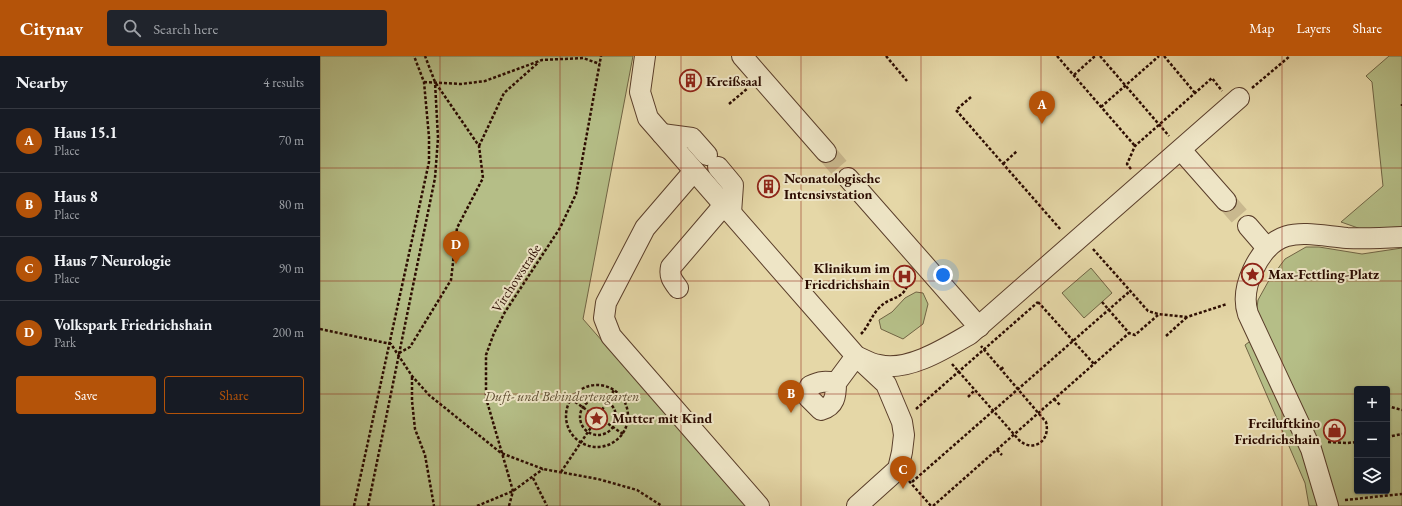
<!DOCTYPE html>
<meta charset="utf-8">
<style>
:root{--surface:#171b24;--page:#20242c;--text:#f1f3f6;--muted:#9ea1a6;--line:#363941;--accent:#b45309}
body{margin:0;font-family:"EB Garamond",serif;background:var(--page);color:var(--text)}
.controls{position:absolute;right:12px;bottom:12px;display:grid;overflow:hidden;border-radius:4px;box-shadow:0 1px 3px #0004}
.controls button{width:36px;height:36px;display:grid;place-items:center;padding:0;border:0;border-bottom:1px solid var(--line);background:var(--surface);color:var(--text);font:20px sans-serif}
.you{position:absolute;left:623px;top:219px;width:14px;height:14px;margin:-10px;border:3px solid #fff;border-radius:50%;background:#1a73e8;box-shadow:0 0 0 6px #1a73e833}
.badge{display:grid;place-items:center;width:26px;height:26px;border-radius:50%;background:var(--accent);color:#fff;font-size:13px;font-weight:700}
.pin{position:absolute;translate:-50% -33px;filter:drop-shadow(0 1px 2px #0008)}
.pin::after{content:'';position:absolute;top:21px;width:14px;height:12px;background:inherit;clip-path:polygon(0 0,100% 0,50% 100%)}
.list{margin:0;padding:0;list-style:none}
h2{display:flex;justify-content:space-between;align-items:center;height:52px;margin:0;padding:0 16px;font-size:17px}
h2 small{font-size:13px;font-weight:400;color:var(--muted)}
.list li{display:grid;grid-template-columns:26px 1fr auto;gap:12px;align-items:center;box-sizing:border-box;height:64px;padding:0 16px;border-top:1px solid var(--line)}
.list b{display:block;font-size:15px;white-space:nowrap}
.list p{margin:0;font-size:13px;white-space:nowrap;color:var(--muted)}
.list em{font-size:13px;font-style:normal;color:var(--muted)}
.actions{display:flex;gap:8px;padding:12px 16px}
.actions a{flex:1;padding:9px 0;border:1px solid var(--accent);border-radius:4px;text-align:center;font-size:14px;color:var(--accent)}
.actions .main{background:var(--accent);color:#fff}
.icon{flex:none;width:22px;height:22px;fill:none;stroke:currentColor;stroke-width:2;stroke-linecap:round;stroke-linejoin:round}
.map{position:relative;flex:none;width:1082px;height:450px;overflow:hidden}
header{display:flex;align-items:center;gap:24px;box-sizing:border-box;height:56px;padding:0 20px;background:var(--accent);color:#fff}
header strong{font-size:19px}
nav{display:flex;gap:22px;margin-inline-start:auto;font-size:14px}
.search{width:280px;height:36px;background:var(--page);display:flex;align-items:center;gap:10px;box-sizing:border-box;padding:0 14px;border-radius:4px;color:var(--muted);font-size:15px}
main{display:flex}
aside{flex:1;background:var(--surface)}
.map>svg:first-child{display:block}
</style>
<header>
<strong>Citynav</strong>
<div class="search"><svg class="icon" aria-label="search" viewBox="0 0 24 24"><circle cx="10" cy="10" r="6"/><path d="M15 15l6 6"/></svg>Search here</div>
<nav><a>Map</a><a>Layers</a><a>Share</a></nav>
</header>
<main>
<aside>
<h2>Nearby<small>4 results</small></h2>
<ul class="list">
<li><span class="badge">A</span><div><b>Haus 15.1</b><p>Place</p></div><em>70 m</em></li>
<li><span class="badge">B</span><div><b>Haus 8</b><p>Place</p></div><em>80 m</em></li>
<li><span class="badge">C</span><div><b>Haus 7 Neurologie</b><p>Place</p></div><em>90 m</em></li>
<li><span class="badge">D</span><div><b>Volkspark Friedrichshain</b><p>Park</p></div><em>200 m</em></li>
</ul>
<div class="actions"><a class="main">Save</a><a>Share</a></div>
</aside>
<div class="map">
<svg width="1082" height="450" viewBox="0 0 1082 450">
<rect width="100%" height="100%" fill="#e5d7a7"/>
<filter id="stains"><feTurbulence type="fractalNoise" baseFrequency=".005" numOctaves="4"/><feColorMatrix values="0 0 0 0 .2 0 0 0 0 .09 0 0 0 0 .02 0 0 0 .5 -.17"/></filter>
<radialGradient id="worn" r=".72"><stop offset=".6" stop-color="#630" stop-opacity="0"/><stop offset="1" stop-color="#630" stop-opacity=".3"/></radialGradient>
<g fill="#b5be87" stroke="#706444" fill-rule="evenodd">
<polygon points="0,0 313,0 263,263 426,450 0,450"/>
<polygon points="1069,0 1082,0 1082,171 1041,173 1021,166 1063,130 1052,26 1046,20"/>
<path d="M986,191H999L1042,198L1082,192V450H989L985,427L925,289L941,277L936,260L938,244L948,226L965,203ZM1037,333H1067V435H1037Z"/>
<polygon points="771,212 792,237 764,262 742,237"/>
<polygon points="596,236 603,237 608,248 603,268 583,283 561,273 559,264 572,256 585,242"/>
</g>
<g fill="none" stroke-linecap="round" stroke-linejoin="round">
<g stroke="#c9b88e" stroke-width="20" stroke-dasharray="20 10" stroke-linecap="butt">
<polyline points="506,96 528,122"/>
<polyline points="906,145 928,170"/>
</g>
<defs>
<g id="minor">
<path d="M325,0L320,36L328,62L536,300C543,303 551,308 559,309C588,316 626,292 650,278L919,42"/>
<polyline points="422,0 506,96"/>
<polyline points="342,78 372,82 387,99"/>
<polyline points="861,94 906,145"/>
<polyline points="398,111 413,129 411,157"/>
<polyline points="374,115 325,172 286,247 284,262 291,280 439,450"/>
<polyline points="528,122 659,271"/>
<polyline points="928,170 947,192"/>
<path d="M358,232C352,224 349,220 351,211L404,149"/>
<path d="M516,327C516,340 515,350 501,354L489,342L487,338L490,330C500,325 506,325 516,327L536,300L566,328L582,366L584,379L582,396L578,413L537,450"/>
<path d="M1008,450L991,393L928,258C923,243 926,229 933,214C955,167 984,178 1027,182C1045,183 1064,182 1082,181"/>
</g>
</defs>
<use href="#minor" stroke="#5a3e2a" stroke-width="22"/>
<g stroke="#2b0b00" stroke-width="2.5" stroke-dasharray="3 2" stroke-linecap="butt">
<polyline points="566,0 587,25"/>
<polyline points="737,0 815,90"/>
<polyline points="780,0 849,80"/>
<polyline points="844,0 875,37"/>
<polyline points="754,19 775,0"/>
<polyline points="104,26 141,28 165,25 222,4 263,2 280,8"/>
<polyline points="932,32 970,0"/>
<polyline points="651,41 636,54 741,174"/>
<polyline points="409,48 428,32"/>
<polyline points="1082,48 1082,50"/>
<polyline points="781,51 839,0"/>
<polyline points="159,90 184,37 219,6"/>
<polyline points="683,108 697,95"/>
<polyline points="811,113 807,108 815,90 892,22 902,35"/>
<polyline points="773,193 828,255 838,258 867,261 907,248"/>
<polyline points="718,246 774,308"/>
<polyline points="782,246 809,277 815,279 838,259"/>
<polyline points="0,273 71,288 92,320 109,339 181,397 223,413 278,423 317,434 342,450"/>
<path d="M541,278C548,271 551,261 558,253C572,237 585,248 590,219"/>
<polyline points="846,280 867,261"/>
<polyline points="79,297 90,291 131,224 137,172 163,122 159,90 115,26 105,0"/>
<path d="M632,308L699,384C713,397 731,385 726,366L661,290"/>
<polyline points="681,313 685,310"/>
<polyline points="92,321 92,345 95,373 105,399 114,450"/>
<circle cx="277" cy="360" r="31"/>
<polyline points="648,341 655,334"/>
<polyline points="251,343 271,357"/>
<polyline points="734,343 740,349"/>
<circle cx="278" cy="361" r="18"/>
<polyline points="1067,350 1082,354"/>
<polyline points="596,353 718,246"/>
<circle cx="278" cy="361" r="8"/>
<polyline points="282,354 294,334"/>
<polyline points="284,365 303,378"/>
<polyline points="1067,381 1082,378"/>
<polyline points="1008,386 1027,387 1037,386"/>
<polyline points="677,394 682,399"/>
<polyline points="241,416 274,367"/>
<polyline points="213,422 227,450"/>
<polyline points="589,425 611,450"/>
<polyline points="592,426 810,235"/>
<polyline points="1025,444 1082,438"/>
<polyline points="34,450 109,106 109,81 104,26 94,0"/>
<polyline points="48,450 115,122 118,82 115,26"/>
<polyline points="157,450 193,435 223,413"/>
<polyline points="189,450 193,435 166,342 166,299 174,277 185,256 240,172 256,138 281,0"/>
<polyline points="613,450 809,277"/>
</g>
<use href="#minor" stroke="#eee5c6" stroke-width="20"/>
</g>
<path fill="none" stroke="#8f2418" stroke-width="1" stroke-opacity="0.55" d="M120,0V450M240,0V450M361,0V450M481,0V450M601,0V450M721,0V450M842,0V450M962,0V450M0,112H1082M0,225H1082M0,338H1037M1067,338H1082"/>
<defs>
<symbol id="building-ring" viewBox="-11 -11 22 22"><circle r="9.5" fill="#eee5c6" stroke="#8f2418" stroke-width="1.5"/><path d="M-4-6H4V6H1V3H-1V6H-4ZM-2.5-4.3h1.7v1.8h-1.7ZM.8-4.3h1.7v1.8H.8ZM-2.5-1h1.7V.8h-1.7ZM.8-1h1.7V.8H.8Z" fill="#8f2418"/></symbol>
<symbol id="sight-ring" viewBox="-11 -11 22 22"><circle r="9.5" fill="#eee5c6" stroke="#8f2418" stroke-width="1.5"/><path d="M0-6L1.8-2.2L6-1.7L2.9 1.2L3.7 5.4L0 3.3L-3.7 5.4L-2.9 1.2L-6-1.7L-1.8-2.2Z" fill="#8f2418"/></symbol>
<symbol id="hospital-ring" viewBox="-11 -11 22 22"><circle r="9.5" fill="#eee5c6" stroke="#8f2418" stroke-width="1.5"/><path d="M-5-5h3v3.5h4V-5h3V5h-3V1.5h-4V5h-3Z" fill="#8f2418"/></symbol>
<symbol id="shop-ring" viewBox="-11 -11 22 22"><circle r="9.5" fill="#eee5c6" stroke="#8f2418" stroke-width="1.5"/><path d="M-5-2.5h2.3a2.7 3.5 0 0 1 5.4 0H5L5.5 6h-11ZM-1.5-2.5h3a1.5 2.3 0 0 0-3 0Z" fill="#8f2418"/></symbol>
</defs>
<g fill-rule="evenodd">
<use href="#building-ring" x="358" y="12" width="25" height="25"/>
<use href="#building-ring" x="436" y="118" width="25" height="25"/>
<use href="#sight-ring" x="920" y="206" width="25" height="25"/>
<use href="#hospital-ring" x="572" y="208" width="25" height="25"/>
<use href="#sight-ring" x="264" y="350" width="25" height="25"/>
<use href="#shop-ring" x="1002" y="362" width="25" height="25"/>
</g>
<g text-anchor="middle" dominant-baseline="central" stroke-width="4" stroke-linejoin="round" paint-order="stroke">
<g font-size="14" font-weight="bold" fill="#2b0b00" stroke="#eee5c6" text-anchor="start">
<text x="386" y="25">Kreißsaal</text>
<text x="464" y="122">Neonatologische<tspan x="464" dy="16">Intensivstation</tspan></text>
<text x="570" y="212" text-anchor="end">Klinikum im<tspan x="570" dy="16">Friedrichshain</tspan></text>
<text x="948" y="218">Max-Fettling-Platz</text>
<text x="292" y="362">Mutter mit Kind</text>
<text x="1000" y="367" text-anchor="end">Freiluftkino<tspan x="1000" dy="16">Friedrichshain</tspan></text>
</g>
<g font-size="14" fill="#2b0b00" stroke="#eee5c6">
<text transform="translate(196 222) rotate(-57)">Virchowstraße</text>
</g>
<g font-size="14" font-style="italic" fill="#5b4a2f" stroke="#eee5c6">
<text x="242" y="340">Duft- und Behindertengarten</text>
</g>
</g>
<rect width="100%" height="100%" filter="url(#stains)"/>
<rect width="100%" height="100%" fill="url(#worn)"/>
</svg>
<div class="controls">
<button>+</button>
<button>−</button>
<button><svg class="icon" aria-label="layers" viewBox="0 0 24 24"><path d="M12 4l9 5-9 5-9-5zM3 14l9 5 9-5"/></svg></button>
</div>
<div class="you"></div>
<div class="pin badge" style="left:722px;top:68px">A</div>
<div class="pin badge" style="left:471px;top:357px">B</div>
<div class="pin badge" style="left:583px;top:433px">C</div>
<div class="pin badge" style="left:136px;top:208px">D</div>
</div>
</main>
